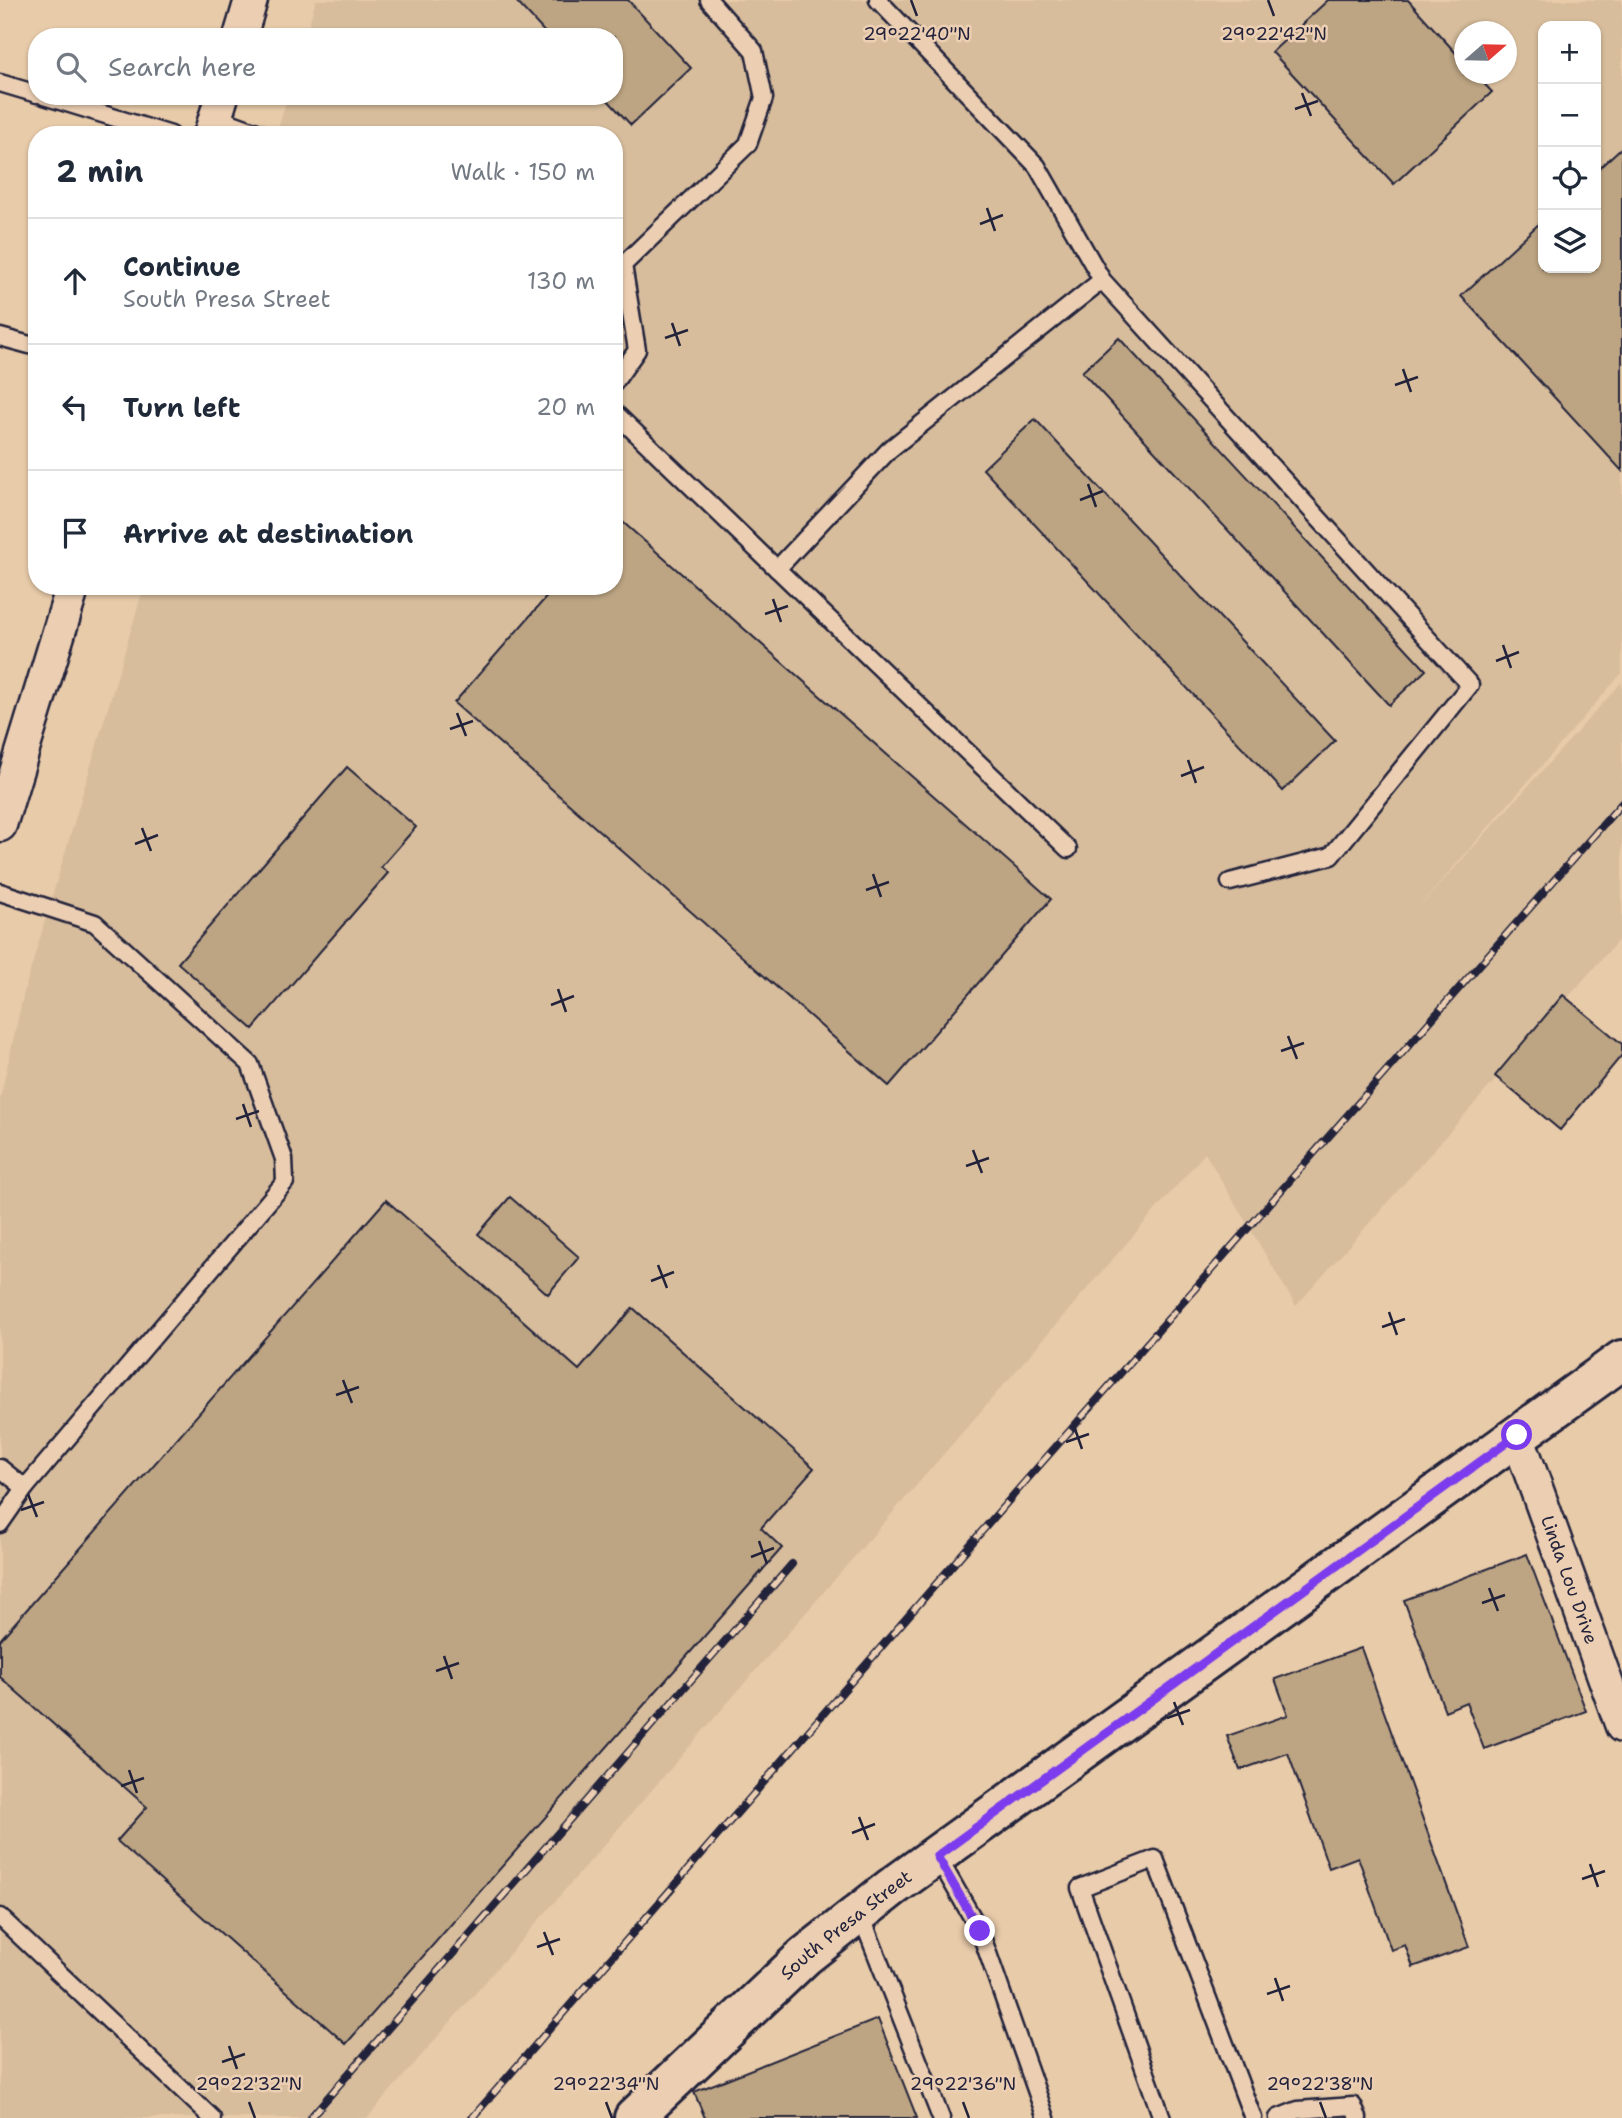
<!DOCTYPE html>
<meta charset="utf-8">
<style>
:root{--surface:#fff;--page:#f2f2f3;--text:#1f2937;--muted:#747a83;--line:#e0e1e3}
body{margin:0;font-family:"Shantell Sans",sans-serif;background:var(--page);color:var(--text)}
.controls{position:absolute;right:21px;top:21px;display:grid;overflow:hidden;border-radius:14px;box-shadow:0 2px 5px #0004}
.controls button{width:63px;height:63px;display:grid;place-items:center;padding:0;border:0;border-bottom:2px solid var(--line);background:var(--surface);color:var(--text);font:35px sans-serif}
.compass{position:absolute;left:1454px;top:21px;width:63px;height:63px;border-radius:50%;background:var(--surface);box-shadow:0 2px 5px #0004;rotate:70deg}
.stop{position:absolute;width:21px;height:21px;margin:-16px;border:5px solid #7c3aed;border-radius:50%;background:#fff}
.stop.end{background:#7c3aed;border-color:#fff;box-shadow:0 2px 7px #0008}
.list{margin:0;padding:0;list-style:none}
h2{display:flex;justify-content:space-between;align-items:center;height:91px;margin:0;padding:0 28px;font-size:30px}
h2 small{font-size:23px;font-weight:400;color:var(--muted)}
.list li{display:grid;grid-template-columns:46px 1fr auto;gap:21px;align-items:center;box-sizing:border-box;height:126px;padding:0 28px;border-top:2px solid var(--line)}
.list b{display:block;font-size:26px;white-space:nowrap}
.list p{margin:0;font-size:23px;white-space:nowrap;color:var(--muted)}
.list em{font-size:23px;font-style:normal;color:var(--muted)}
.icon{flex:none;width:38px;height:38px;fill:none;stroke:currentColor;stroke-width:2;stroke-linecap:round;stroke-linejoin:round}
.map{position:relative;flex:none;width:1622px;height:2118px;overflow:hidden}
.search{position:absolute;background:var(--surface);box-shadow:0 2px 5px #0004;left:28px;top:28px;width:595px;height:77px;display:flex;align-items:center;gap:18px;box-sizing:border-box;padding:0 24px;border-radius:28px;color:var(--muted);font-size:26px}
.panel{position:absolute;background:var(--surface);box-shadow:0 2px 5px #0004;left:28px;top:126px;width:595px;height:469px;border-radius:28px}
.map>svg:first-child{display:block}
</style>
<div class="map">
<svg width="1622" height="2118" viewBox="0 0 1622 2118">
<rect width="100%" height="100%" fill="#e8cba9"/>
<filter id="ink" filterUnits="userSpaceOnUse"><feTurbulence type="fractalNoise" baseFrequency=".0143" numOctaves="2"/><feDisplacementMap in="SourceGraphic" scale="14" xChannelSelector="R" yChannelSelector="G"/><feConvolveMatrix kernelMatrix="1 2 1 2 8 2 1 2 1" color-interpolation-filters="sRGB"/></filter>
<g filter="url(#ink)">
<path fill="#d7bd9c" fill-rule="evenodd" d="M316,0H1622V673L1414,913L1622,682V936L1296,1306L1205,1153L367,2118H0V1099L24,992L144,586H614V135H276L288,96H614V37H305ZM1543,26H1596V268H1543ZM1464,32H1506V74H1464Z"/>
<g fill="#bda583" stroke="#22223b" stroke-width="2">
<polygon points="515,0 628,0 691,68 631,125 604,96 614,96 614,37 549,37"/>
<polygon points="1328,0 1408,0 1464,62 1464,74 1475,74 1492,92 1394,184 1272,52"/>
<polygon points="1622,147 1622,471 1461,296 1543,220 1543,268 1596,268 1596,171"/>
<polygon points="1119,338 1426,670 1389,705 1082,372"/>
<polygon points="1035,419 1335,741 1283,791 983,469"/>
<polygon points="617,517 1051,899 889,1086 454,703 556,586 614,586"/>
<polygon points="347,767 416,827 381,867 388,873 253,1029 178,963"/>
<polygon points="1563,995 1622,1044 1622,1055 1560,1130 1495,1076"/>
<polygon points="510,1197 579,1257 548,1294 478,1234"/>
<polygon points="386,1200 579,1370 633,1308 814,1468 761,1528 782,1548 346,2044 117,1841 147,1807 0,1677 0,1640"/>
<polygon points="1527,1554 1586,1711 1484,1749 1466,1702 1445,1711 1404,1600"/>
<polygon points="1361,1648 1469,1947 1413,1967 1405,1945 1391,1950 1358,1857 1329,1868 1288,1753 1240,1770 1227,1736 1288,1715 1275,1679"/>
<polygon points="878,2019 917,2118 705,2118 694,2092"/>
</g>
<g fill="none" stroke-linecap="round" stroke-linejoin="round">
<defs>
<g id="service">
<polyline points="878,0 1037,166 1102,280 1470,685 1331,856 1230,882"/>
<polyline points="0,83 37,94"/>
<polyline points="44,96 171,135"/>
<polyline points="216,117 265,135"/>
<polyline points="0,337 37,347"/>
<polyline points="614,383 637,350 623,265 748,144 764,98 754,51 709,0"/>
<polyline points="614,412 1068,849"/>
<polyline points="777,569 889,450 1102,280"/>
<polyline points="0,892 95,923 250,1064 284,1159 285,1182 25,1488 0,1524"/>
<polyline points="0,1468 25,1488"/>
<polyline points="937,1856 980,1931 1046,2118"/>
<polyline points="860,1913 941,2118"/>
<polyline points="0,1917 212,2118"/>
<polyline points="1162,2118 1080,1888 1155,1859 1253,2118"/>
<polyline points="1278,2118 1298,2110 1353,2106 1358,2118"/>
</g>
<g id="minor">
<polyline points="240,37 251,0"/>
<polyline points="210,135 222,96"/>
<polyline points="0,825 73,586"/>
<path id="s1" d="M1517,1435L1622,1726"/>
</g>
<g id="secondary">
<path id="s2" d="M634,2118L805,1956L891,1888L1622,1360"/>
</g>
</defs>
<use href="#service" stroke="#22223b" stroke-width="21"/>
<use href="#minor" stroke="#22223b" stroke-width="37"/>
<use href="#secondary" stroke="#22223b" stroke-width="44"/>
<use href="#service" stroke="#eccfb3" stroke-width="16"/>
<use href="#minor" stroke="#eccfb3" stroke-width="32"/>
<use href="#secondary" stroke="#eccfb3" stroke-width="38"/>
<defs>
<g id="rail">
<polyline points="310,2118 792,1564"/>
<polyline points="472,2118 1023,1484 1622,803"/>
</g>
</defs>
<use href="#rail" stroke="#22223b" stroke-width="8"/>
<use href="#rail" stroke="#eccfb3" stroke-width="5" stroke-dasharray="16" stroke-linecap="butt"/>
</g>
</g>
<g fill="none" stroke-linecap="round" stroke-linejoin="round" filter="url(#ink)">
<polyline stroke="#7c3aed" stroke-width="9" points="980,1931 937,1856 1517,1435"/>
</g>
<path fill="none" stroke="#22223b" stroke-width="2.5" d="M911,0L917,16M1268,0L1274,16M1302,93L1311,116M1295,109L1318,101M987,208L995,231M980,224L1003,215M672,323L680,346M665,338L688,330M1403,369L1411,392M1395,385L1418,377M1088,484L1096,507M1080,500L1103,491M773,599L781,622M765,614L788,606M1503,645L1511,668M1496,661L1519,652M457,713L466,736M450,729L473,721M1188,760L1196,783M1181,776L1204,767M142,828L151,851M135,844L158,835M873,874L881,897M866,890L889,882M558,989L566,1012M551,1005L574,996M1288,1036L1297,1059M1281,1051L1304,1043M243,1104L251,1127M236,1119L259,1111M973,1150L982,1173M966,1166L989,1158M658,1265L667,1288M651,1281L674,1272M1389,1312L1397,1335M1382,1327L1405,1319M343,1380L352,1403M336,1395L359,1387M1074,1426L1082,1449M1066,1442L1089,1434M28,1494L37,1517M21,1510L44,1502M759,1541L767,1564M751,1557L774,1548M1489,1588L1498,1611M1482,1603L1505,1595M444,1656L452,1679M436,1671L459,1663M1174,1702L1183,1725M1167,1718L1190,1710M129,1770L137,1793M121,1786L144,1778M859,1817L868,1840M852,1833L875,1824M1590,1864L1598,1887M1582,1879L1605,1871M544,1932L553,1955M537,1947L560,1939M1275,1978L1283,2001M1267,1994L1290,1986M229,2046L237,2069M222,2062L245,2054M249,2102L255,2118M606,2102L612,2118M963,2102L969,2118M1320,2102L1326,2118"/>
<g text-anchor="middle" dominant-baseline="central" stroke-width="5" stroke-linejoin="round" paint-order="stroke">
<g font-size="18" fill="#22223b" stroke="#eccfb3">
<text stroke="none"><textPath href="#s1" startOffset="154">Linda Lou Drive</textPath></text>
<text stroke="none"><textPath href="#s2" startOffset="287">South Presa Street</textPath></text>
</g>
</g>
<g font-size="18" text-anchor="middle" fill="#22223b" stroke="#eccfb3" stroke-width="5" stroke-linejoin="round" paint-order="stroke">
<text x="917" y="40">29°22'40"N</text>
<text x="1274" y="40">29°22'42"N</text>
<text x="249" y="2090">29°22'32"N</text>
<text x="606" y="2090">29°22'34"N</text>
<text x="963" y="2090">29°22'36"N</text>
<text x="1320" y="2090">29°22'38"N</text>
</g>
</svg>
<div class="controls">
<button>+</button>
<button>−</button>
<button><svg class="icon" aria-label="locate" viewBox="0 0 24 24"><circle cx="12" cy="12" r="6"/><path d="M12 2v4M12 18v4M2 12h4M18 12h4"/></svg></button>
<button><svg class="icon" aria-label="layers" viewBox="0 0 24 24"><path d="M12 4l9 5-9 5-9-5zM3 14l9 5 9-5"/></svg></button>
</div>
<svg class="compass" viewBox="-18 -18 36 36"><path d="M0-13l5 13h-10z" fill="#e53935"/><path d="M0 13l5-13h-10z" fill="#747a83"/></svg>
<div class="stop" style="left:1517px;top:1435px"></div>
<div class="stop end" style="left:980px;top:1931px"></div>
<div class="search"><svg class="icon" aria-label="search" viewBox="0 0 24 24"><circle cx="10" cy="10" r="6"/><path d="M15 15l6 6"/></svg>Search here</div>
<section class="panel">
<h2>2 min<small>Walk · 150 m</small></h2>
<ul class="list">
<li><svg class="icon" aria-label="ahead" viewBox="0 0 24 24"><path d="M12 20V5M6 11l6-6 6 6"/></svg><div><b>Continue</b><p>South Presa Street</p></div><em>130 m</em></li>
<li><svg class="icon" aria-label="left" viewBox="0 0 24 24"><path d="M17 20v-9H6M10 6l-5 5 5 5"/></svg><div><b>Turn left</b></div><em>20 m</em></li>
<li><svg class="icon" aria-label="arrive" viewBox="0 0 24 24"><path d="M6 21V4h12l-3 4 3 4H6"/></svg><div><b>Arrive at destination</b></div></li>
</ul>
</section>
</div>
